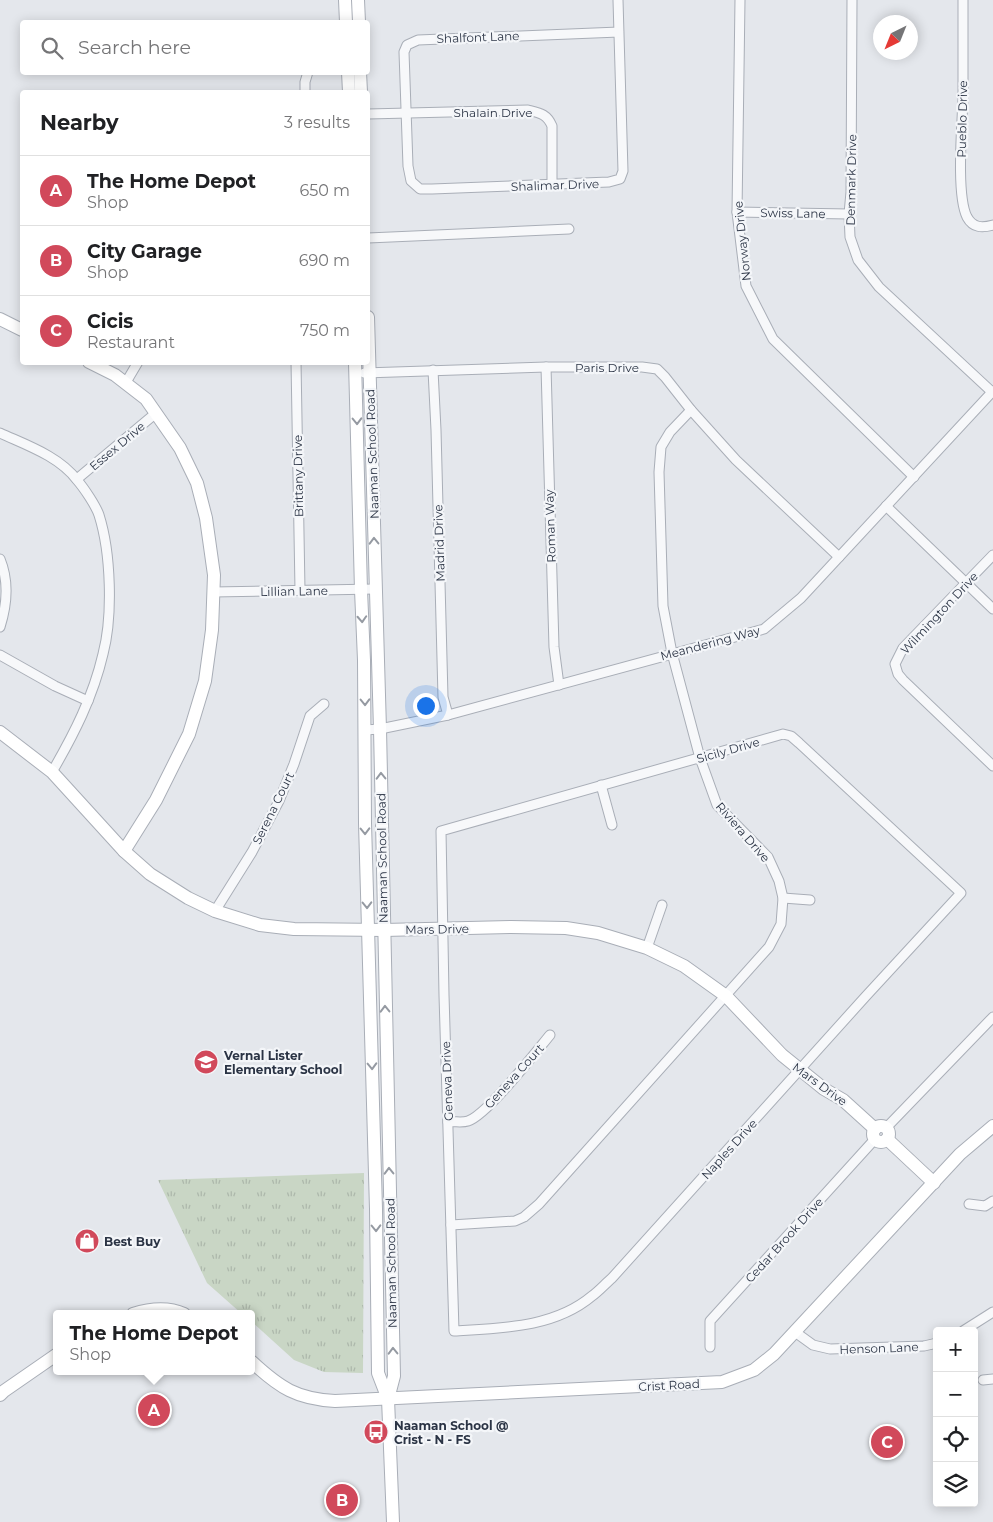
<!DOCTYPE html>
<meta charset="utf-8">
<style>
:root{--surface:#fff;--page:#f6f6f6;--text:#202124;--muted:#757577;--line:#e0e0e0;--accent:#d1495b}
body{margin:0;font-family:Montserrat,sans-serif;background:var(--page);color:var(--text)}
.controls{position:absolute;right:15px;bottom:15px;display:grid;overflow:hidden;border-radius:5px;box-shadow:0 2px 12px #0003}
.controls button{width:45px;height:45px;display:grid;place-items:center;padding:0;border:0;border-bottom:1px solid var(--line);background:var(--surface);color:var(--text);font:25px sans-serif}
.compass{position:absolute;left:873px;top:15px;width:45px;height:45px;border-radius:50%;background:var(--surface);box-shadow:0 2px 12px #0003;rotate:223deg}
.you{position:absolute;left:425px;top:705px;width:18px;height:18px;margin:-12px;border:4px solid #fff;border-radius:50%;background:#1a73e8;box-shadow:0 0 0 8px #1a73e833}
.badge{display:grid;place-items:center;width:32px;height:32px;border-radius:50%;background:var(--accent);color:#fff;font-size:16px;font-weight:700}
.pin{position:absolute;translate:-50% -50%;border:2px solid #fff;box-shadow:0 1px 5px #0006}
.popup{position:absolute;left:53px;top:1310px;width:202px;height:65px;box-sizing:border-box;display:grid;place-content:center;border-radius:5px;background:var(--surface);filter:drop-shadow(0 1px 4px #0005);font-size:16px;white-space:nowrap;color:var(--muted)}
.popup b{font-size:19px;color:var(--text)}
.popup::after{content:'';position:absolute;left:50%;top:100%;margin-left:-10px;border:10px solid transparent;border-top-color:var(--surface)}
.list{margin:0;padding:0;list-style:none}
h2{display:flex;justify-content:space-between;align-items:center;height:65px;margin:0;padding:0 20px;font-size:21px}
h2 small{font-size:16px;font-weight:400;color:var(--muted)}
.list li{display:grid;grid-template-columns:32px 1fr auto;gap:15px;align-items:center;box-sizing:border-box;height:70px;padding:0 20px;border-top:1px solid var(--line)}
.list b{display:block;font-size:19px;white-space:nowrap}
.list p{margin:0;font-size:16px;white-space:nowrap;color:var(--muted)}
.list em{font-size:16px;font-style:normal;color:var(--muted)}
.icon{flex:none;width:28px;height:28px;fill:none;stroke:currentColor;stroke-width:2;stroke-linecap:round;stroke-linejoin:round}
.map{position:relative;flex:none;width:993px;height:1522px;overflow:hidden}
.search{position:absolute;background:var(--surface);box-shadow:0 2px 12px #0003;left:20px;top:20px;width:350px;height:55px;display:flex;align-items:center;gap:12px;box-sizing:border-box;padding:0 18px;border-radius:5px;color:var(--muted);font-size:19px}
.panel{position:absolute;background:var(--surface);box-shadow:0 2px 12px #0003;left:20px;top:90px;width:350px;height:275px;border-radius:5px}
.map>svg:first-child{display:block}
</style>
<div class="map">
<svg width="993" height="1522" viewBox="0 0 993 1522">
<defs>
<pattern id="grass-tufts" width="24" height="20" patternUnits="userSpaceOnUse" patternTransform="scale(1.25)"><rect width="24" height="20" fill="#c9d6c5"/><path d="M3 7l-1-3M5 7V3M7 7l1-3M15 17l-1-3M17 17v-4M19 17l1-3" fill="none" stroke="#adb8ab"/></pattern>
</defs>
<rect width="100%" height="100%" fill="#e4e7ec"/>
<polygon fill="url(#grass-tufts)" points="364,1173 363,1373 324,1372 294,1360 252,1322 252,1314 242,1314 207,1283 158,1180"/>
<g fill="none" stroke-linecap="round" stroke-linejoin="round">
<defs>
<g id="street">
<polyline points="618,0 623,171 620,179 609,182 432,189 420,189 411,181 408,166 404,52 407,45 418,40 619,32"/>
<polyline points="740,0 737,212 746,286 773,339 914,477"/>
<polyline points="852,0 851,192 849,214 850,237 858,260 879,287 992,392"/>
<path d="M963,0C963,33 963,66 963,99C962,126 956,195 967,217C973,228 982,228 993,225"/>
<polyline points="305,92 305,82 308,72"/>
<path d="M368,114L528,110C540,113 547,114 552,126V185"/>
<polyline points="737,212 849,214"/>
<polyline points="368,238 569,229"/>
<polyline points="296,362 300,590"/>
<polyline points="546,367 554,647 559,685"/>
<polyline points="433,370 436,430 443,697 448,715"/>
<polyline points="364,373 546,367 642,367 657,369 665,377 691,410 736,460 839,557"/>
<polyline points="125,384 138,362"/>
<path d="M0,433C26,445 59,456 77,480C84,488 96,506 99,515C111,553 113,616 103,654C93,697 74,734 52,772"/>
<polyline points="77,479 156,413"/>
<polyline points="886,506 993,609"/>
<polyline points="993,555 903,648 895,664 898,674 903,680 993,766"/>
<path d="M0,559C9,581 7,605 0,627"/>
<polyline points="213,592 375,589"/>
<polyline points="0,655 55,686 88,701"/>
<polyline points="365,730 380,729 448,715 764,629 801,598 993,391"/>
<path d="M783,734L791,736L799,743L961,893L866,996L612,1278C605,1284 599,1291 592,1296C554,1328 501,1328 454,1331L444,995L441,831Z"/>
<polyline points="601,785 612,825"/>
<polyline points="783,898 810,900"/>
<polyline points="215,911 252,852 279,801 294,764 310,716 324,704"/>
<polyline points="647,948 662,905"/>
<path d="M448,1122C454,1121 462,1123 468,1121C487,1115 535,1053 550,1035"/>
<polyline points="886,1128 993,1017"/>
<polyline points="969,1204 985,1206 993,1201"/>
<polyline points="451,1225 515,1221 524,1217 539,1204 769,947 781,924 783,898 779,881 768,857 717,805 700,758 672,653 663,606 659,472 661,447 670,432 691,410"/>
<polyline points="963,1331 993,1312"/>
<polyline points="795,1332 813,1345 830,1349 924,1346 937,1343"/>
<polyline points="710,1347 710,1321 875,1139"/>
<polyline points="983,1380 993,1379"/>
</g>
<g id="secondary">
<polyline points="345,0 346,22"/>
<polyline points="358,0 359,22"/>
<polyline points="348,72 349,92"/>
<polyline points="360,72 361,92"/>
<polyline points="368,317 380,729 394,1376 388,1399 393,1522"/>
<polyline points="0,319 22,330"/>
<polyline points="89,362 115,375 146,399 180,448 197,483 206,518 214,575 212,630 205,681 189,734 156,800 124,851"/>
<polyline points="355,362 361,590 364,660 365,823 376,1209 378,1373 388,1399"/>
<polyline points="0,732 52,772 124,851 150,874 188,898 215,911 260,925 294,929 384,930 511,927 566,928 598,933 647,948 684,966 726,996 782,1055 824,1089 843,1100 875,1129"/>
<circle cx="881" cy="1134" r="8"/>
<polyline points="887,1139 934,1183"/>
<path d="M133,1314C149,1309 168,1307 184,1314"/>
<path d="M252,1362C280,1388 297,1399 335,1401L722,1382L754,1370L774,1354L960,1154L993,1126"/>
<polyline points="0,1395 4,1391 56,1355"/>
</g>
</defs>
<use href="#street" stroke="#a9aeb7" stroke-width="11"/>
<use href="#secondary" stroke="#a9aeb7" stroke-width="14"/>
<use href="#street" stroke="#f7f8fa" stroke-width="9"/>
<use href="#secondary" stroke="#fff" stroke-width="12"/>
</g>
<defs><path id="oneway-chevron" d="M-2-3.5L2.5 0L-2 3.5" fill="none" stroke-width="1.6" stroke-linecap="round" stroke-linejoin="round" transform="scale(1.25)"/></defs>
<g stroke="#959aa2">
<use href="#oneway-chevron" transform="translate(357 421) rotate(89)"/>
<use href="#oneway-chevron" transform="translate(374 541) rotate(-91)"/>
<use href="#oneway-chevron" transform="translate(362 619) rotate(87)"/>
<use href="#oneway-chevron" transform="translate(365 702) rotate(89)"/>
<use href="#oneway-chevron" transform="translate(381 776) rotate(-91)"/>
<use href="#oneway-chevron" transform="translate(365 831) rotate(89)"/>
<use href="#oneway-chevron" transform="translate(367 905) rotate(89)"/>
<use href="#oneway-chevron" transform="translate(385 1009) rotate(-91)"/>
<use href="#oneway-chevron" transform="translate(372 1066) rotate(88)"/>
<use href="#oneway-chevron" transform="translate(389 1171) rotate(-91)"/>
<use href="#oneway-chevron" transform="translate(376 1228) rotate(89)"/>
<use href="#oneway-chevron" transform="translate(393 1351) rotate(-91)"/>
</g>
<defs>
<symbol id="school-disc" viewBox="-11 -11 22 22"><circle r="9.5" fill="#d1495b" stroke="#f4f6f9"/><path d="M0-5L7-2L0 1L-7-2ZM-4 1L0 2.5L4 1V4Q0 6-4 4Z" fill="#fff"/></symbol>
<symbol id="shop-disc" viewBox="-11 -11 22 22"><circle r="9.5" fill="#d1495b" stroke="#f4f6f9"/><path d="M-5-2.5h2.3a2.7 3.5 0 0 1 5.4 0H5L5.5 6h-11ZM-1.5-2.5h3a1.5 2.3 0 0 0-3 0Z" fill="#fff"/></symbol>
<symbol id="bus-disc" viewBox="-11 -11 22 22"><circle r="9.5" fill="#d1495b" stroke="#f4f6f9"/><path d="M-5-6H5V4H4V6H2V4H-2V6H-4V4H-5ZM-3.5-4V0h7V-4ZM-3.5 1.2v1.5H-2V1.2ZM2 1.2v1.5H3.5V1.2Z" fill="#fff"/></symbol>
</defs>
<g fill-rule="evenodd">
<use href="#school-disc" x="192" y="1048" width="28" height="28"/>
<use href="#shop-disc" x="73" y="1227" width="28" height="28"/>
<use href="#bus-disc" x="362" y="1418" width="28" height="28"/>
</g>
<g text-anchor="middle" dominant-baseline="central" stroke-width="4.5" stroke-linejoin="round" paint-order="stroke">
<g font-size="12" fill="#2b3445" stroke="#f4f6f9">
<text transform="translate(478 37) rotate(-2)">Shalfont Lane</text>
<text x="493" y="112">Shalain Drive</text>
<text transform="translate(962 119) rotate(-89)">Pueblo Drive</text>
<text transform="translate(851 180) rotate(-89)">Denmark Drive</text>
<text transform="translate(555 185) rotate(-2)">Shalimar Drive</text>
<text transform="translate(793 213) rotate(1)">Swiss Lane</text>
<text transform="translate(742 241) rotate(-96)">Norway Drive</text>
<text x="607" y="367">Paris Drive</text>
<text transform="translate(117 446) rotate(-40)">Essex Drive</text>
<text transform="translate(372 454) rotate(-92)">Naaman School Road</text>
<text transform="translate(298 476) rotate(-91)">Brittany Drive</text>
<text transform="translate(550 526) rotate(-92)">Roman Way</text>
<text transform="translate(439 543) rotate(-92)">Madrid Drive</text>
<text transform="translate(294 591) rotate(-1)">Lillian Lane</text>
<text transform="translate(939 613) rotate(-47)">Wilmington Drive</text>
<text transform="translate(710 643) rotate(-15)">Meandering Way</text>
<text transform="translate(728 750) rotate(-16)">Sicily Drive</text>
<text transform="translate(273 808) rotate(-64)">Serena Court</text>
<text transform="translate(743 832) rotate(49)">Riviera Drive</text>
<text transform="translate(382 858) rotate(-91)">Naaman School Road</text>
<text transform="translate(437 929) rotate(-1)">Mars Drive</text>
<text transform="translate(514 1076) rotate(-48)">Geneva Court</text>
<text transform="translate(447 1081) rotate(-92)">Geneva Drive</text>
<text transform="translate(820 1084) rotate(36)">Mars Drive</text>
<text transform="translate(729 1149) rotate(-48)">Naples Drive</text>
<text transform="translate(784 1240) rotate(-48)">Cedar Brook Drive</text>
<text transform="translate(391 1263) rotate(-91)">Naaman School Road</text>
<text transform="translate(879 1348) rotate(-2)">Henson Lane</text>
<text transform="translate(669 1385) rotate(-3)">Crist Road</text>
</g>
<g font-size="12" font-weight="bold" fill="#2b3445" stroke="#f4f6f9" text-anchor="start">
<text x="224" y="1055">Vernal Lister<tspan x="224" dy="14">Elementary School</tspan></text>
<text x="104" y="1241">Best Buy</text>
<text x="394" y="1425">Naaman School @<tspan x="394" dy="14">Crist - N - FS</tspan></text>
</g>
</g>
</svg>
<div class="controls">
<button>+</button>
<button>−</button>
<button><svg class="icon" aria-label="locate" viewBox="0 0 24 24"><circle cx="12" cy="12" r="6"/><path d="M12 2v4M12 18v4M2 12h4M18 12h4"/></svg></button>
<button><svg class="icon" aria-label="layers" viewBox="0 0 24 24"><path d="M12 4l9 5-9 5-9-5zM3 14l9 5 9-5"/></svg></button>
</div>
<svg class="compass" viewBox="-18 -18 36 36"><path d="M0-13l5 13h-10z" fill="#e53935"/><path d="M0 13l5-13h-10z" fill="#757577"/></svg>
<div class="you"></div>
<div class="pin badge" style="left:154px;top:1410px">A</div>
<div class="popup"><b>The Home Depot</b>Shop</div>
<div class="pin badge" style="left:342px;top:1500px">B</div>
<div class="pin badge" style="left:887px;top:1442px">C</div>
<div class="search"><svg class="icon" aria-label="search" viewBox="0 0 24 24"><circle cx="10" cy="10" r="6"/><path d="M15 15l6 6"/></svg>Search here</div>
<section class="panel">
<h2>Nearby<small>3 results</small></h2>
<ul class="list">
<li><span class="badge">A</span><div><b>The Home Depot</b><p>Shop</p></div><em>650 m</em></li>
<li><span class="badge">B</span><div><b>City Garage</b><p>Shop</p></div><em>690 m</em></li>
<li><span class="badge">C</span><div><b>Cicis</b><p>Restaurant</p></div><em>750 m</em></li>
</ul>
</section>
</div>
